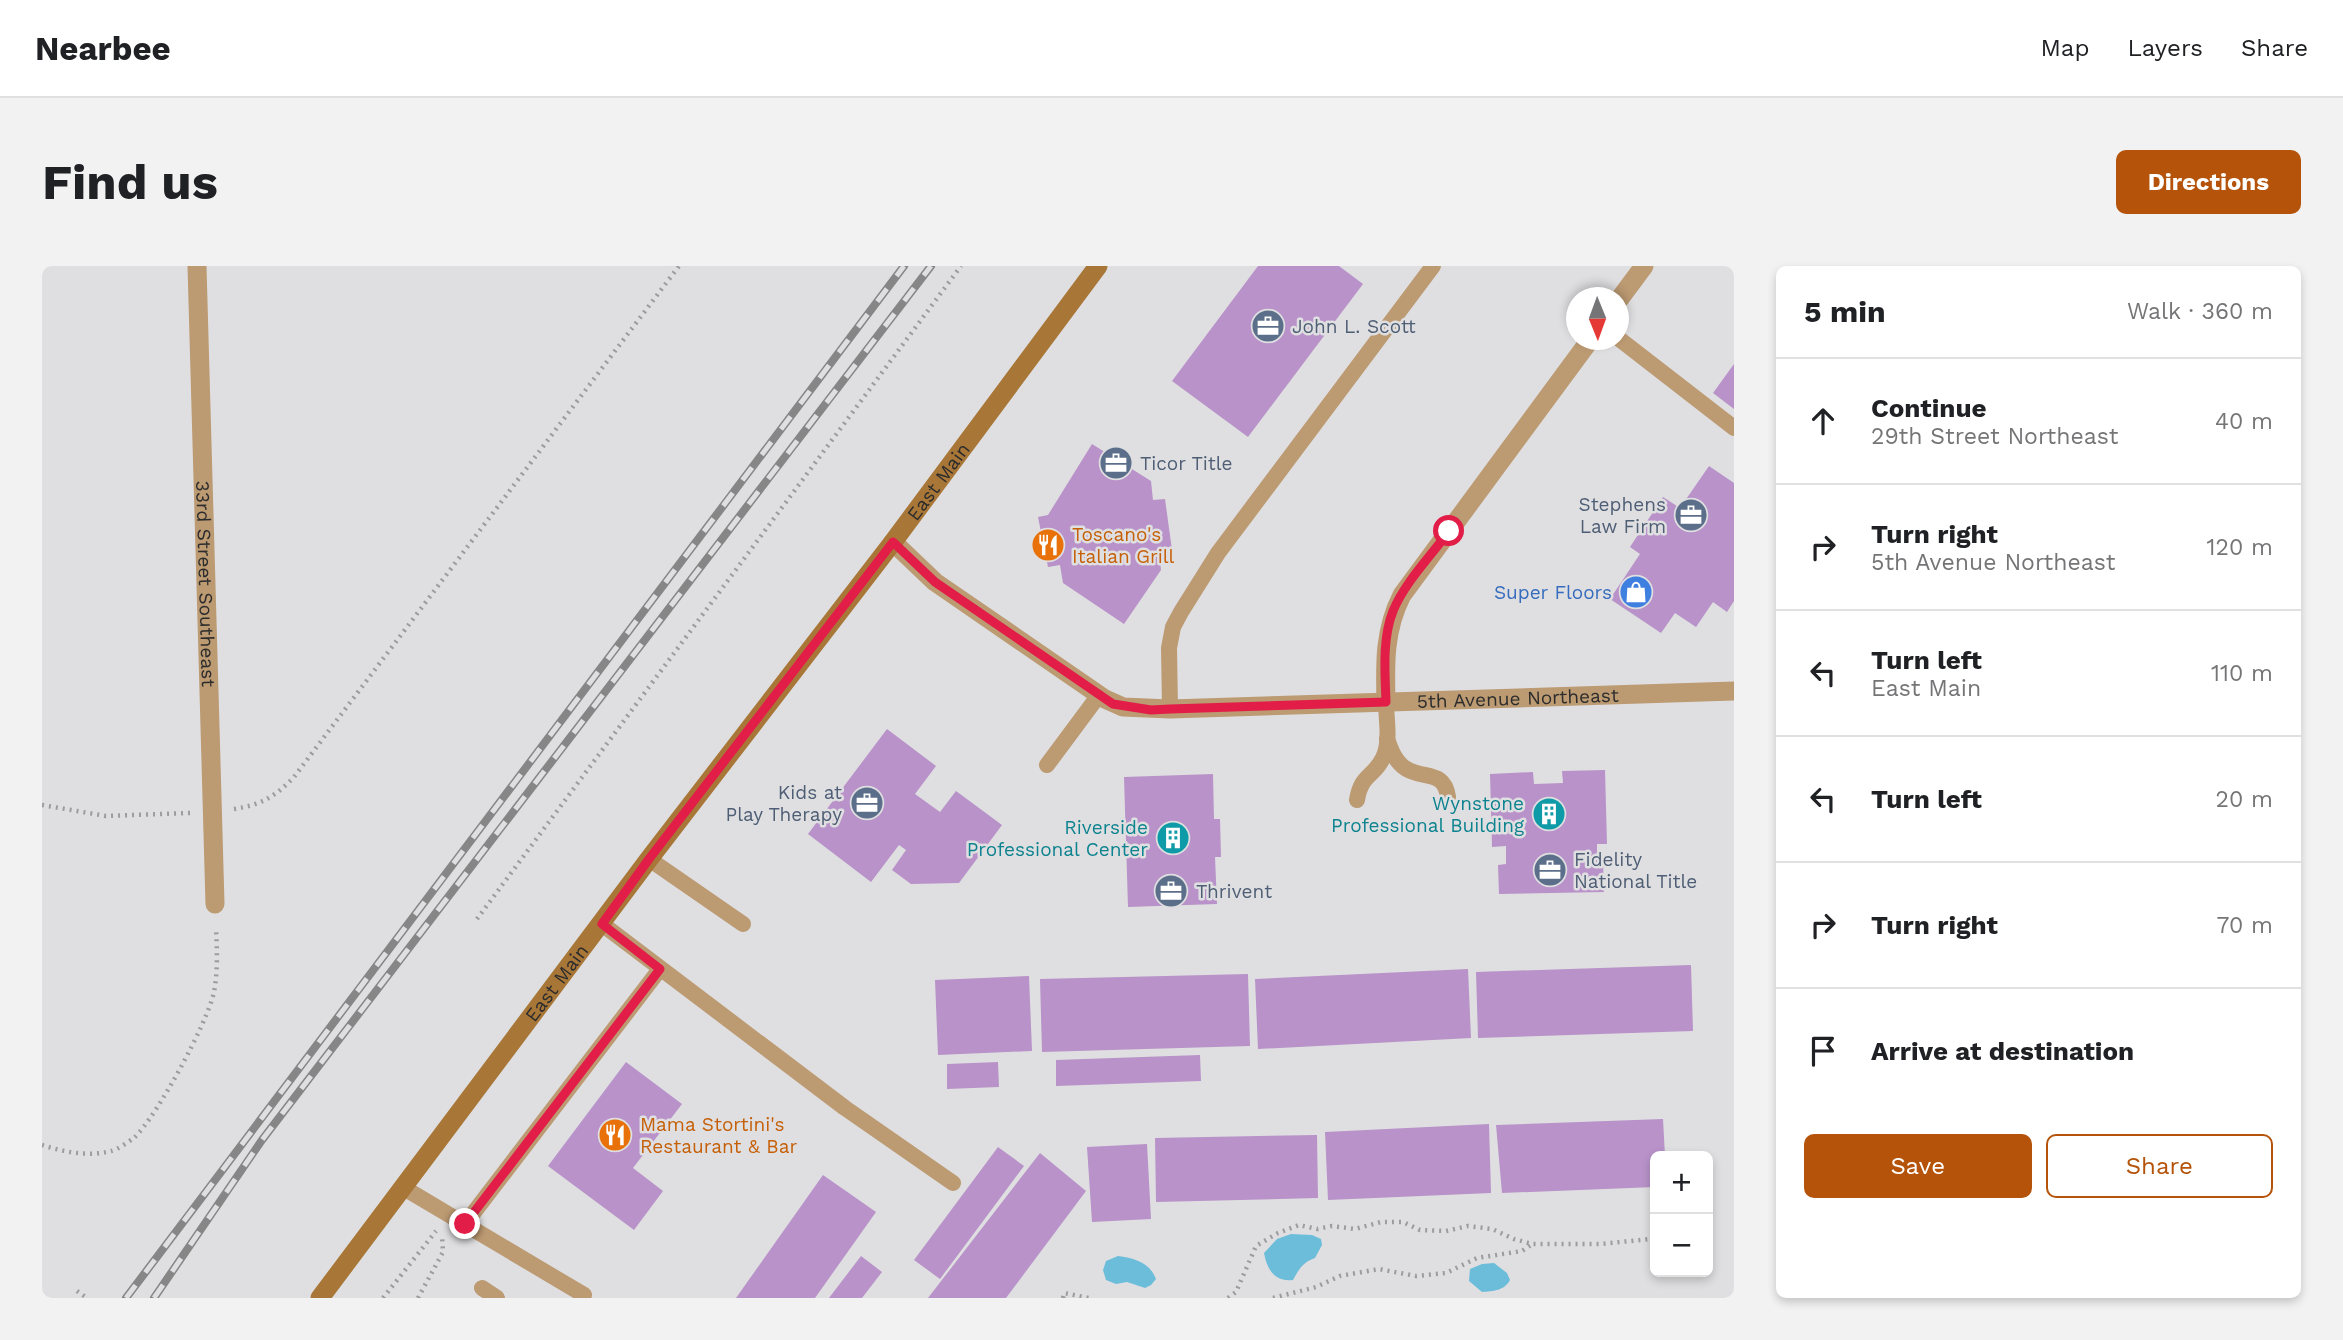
<!DOCTYPE html>
<meta charset="utf-8">
<style>
:root{--surface:#fff;--page:#f2f2f2;--text:#202124;--muted:#757577;--line:#e0e0e0;--accent:#b45309}
body{margin:0;font-family:"Work Sans",sans-serif;background:var(--page);color:var(--text)}
.controls{position:absolute;right:21px;bottom:21px;display:grid;overflow:hidden;border-radius:10px;box-shadow:0 4px 10px #0003}
.controls button{width:63px;height:63px;display:grid;place-items:center;padding:0;border:0;border-bottom:2px solid var(--line);background:var(--surface);color:var(--text);font:35px sans-serif}
.compass{position:absolute;left:1524px;top:21px;width:63px;height:63px;border-radius:50%;background:var(--surface);box-shadow:0 4px 10px #0003;rotate:179deg}
.stop{position:absolute;width:21px;height:21px;margin:-16px;border:5px solid #e11d48;border-radius:50%;background:#fff}
.stop.end{background:#e11d48;border-color:#fff;box-shadow:0 2px 7px #0008}
.list{margin:0;padding:0;list-style:none}
h2{display:flex;justify-content:space-between;align-items:center;height:91px;margin:0;padding:0 28px;font-size:30px}
h2 small{font-size:23px;font-weight:400;color:var(--muted)}
.list li{display:grid;grid-template-columns:46px 1fr auto;gap:21px;align-items:center;box-sizing:border-box;height:126px;padding:0 28px;border-top:2px solid var(--line)}
.list b{display:block;font-size:26px;white-space:nowrap}
.list p{margin:0;font-size:23px;white-space:nowrap;color:var(--muted)}
.list em{font-size:23px;font-style:normal;color:var(--muted)}
.actions{display:flex;gap:14px;padding:21px 28px}
.actions a{flex:1;padding:16px 0;border:2px solid var(--accent);border-radius:10px;text-align:center;font-size:24px;color:var(--accent)}
.actions .main{background:var(--accent);color:#fff}
.icon{flex:none;width:38px;height:38px;fill:none;stroke:currentColor;stroke-width:2;stroke-linecap:round;stroke-linejoin:round}
.map{position:relative;flex:none;width:1692px;height:1032px;overflow:hidden;border-radius:10px}
header{display:flex;align-items:center;gap:42px;box-sizing:border-box;height:98px;padding:0 35px;background:var(--surface);border-bottom:2px solid var(--line)}
header strong{font-size:33px}
nav{display:flex;gap:38px;margin-inline-start:auto;font-size:24px}
.intro{display:flex;align-items:center;justify-content:space-between;box-sizing:border-box;height:168px;padding:0 42px}
h1{margin:0;font-size:49px}
.button{padding:18px 32px;border-radius:10px;background:var(--accent);color:#fff;font-size:24px;font-weight:700}
main{display:flex;gap:42px;padding:0 42px}
aside{flex:1;background:var(--surface);border-radius:10px;box-shadow:0 4px 10px #0003}
.map>svg:first-child{display:block}
</style>
<header>
<strong>Nearbee</strong>
<nav><a>Map</a><a>Layers</a><a>Share</a></nav>
</header>
<div class="intro"><h1>Find us</h1><a class="button">Directions</a></div>
<main>
<div class="map">
<svg width="1692" height="1032" viewBox="0 0 1692 1032">
<rect width="100%" height="100%" fill="#dfdfe1"/>
<g fill="#6bbdda">
<path d="M1249,968L1270,969L1279,973L1280,979L1273,992C1261,996 1257,1003 1251,1014C1233,1016 1225,1004 1222,987L1235,973Z"/>
<path d="M1076,990C1093,992 1108,997 1114,1013L1109,1019L1103,1022L1085,1016L1074,1018L1064,1014L1061,1004L1064,995Z"/>
<path d="M1452,997L1465,1007L1468,1014C1462,1025 1451,1025 1440,1026L1427,1015L1428,1003L1440,998Z"/>
</g>
<g fill="#b892c9">
<polygon points="1216,0 1297,0 1321,18 1206,171 1130,115"/>
<polygon points="1692,98 1692,143 1671,127"/>
<polygon points="1050,178 1109,215 1111,234 1123,233 1130,284 1117,286 1119,304 1082,358 1021,317 1018,299 1006,301 996,251 1006,249"/>
<polygon points="1667,200 1692,217 1692,335 1685,346 1671,336 1654,361 1633,347 1619,367 1568,333 1598,288 1588,281 1621,231 1638,242"/>
<polygon points="845,463 894,500 873,528 898,546 914,525 960,559 917,617 869,618 850,604 864,584 857,579 829,616 766,568"/>
<polygon points="1563,504 1565,578 1555,578 1555,595 1561,595 1562,626 1457,628 1456,599 1464,598 1464,580 1450,581 1448,508 1491,506 1492,518 1521,517 1520,505"/>
<polygon points="1171,508 1172,553 1178,553 1179,591 1173,591 1175,638 1086,641 1082,511"/>
<polygon points="1649,699 1651,765 1436,772 1434,706"/>
<polygon points="1426,703 1429,772 1216,783 1213,713"/>
<polygon points="1206,708 1208,780 1000,786 998,713"/>
<polygon points="987,710 990,785 896,789 893,714"/>
<polygon points="1158,789 1159,815 1014,820 1014,794"/>
<polygon points="584,796 640,838 591,902 621,925 592,964 506,900"/>
<polygon points="956,796 957,821 905,823 905,798"/>
<polygon points="1621,853 1623,890 1613,890 1613,921 1460,927 1454,859"/>
<polygon points="1447,858 1449,927 1286,934 1283,866"/>
<polygon points="1275,869 1276,932 1114,936 1113,872"/>
<polygon points="1105,878 1109,953 1050,956 1045,881"/>
<polygon points="956,881 982,900 898,1013 872,994"/>
<polygon points="998,887 1044,925 964,1032 886,1032"/>
<polygon points="781,909 834,946 773,1032 694,1032"/>
<polygon points="819,990 840,1006 820,1032 787,1032"/>
</g>
<g fill="none" stroke-linecap="round" stroke-linejoin="round">
<g stroke="#9c9c9e" stroke-width="4.5" stroke-dasharray="2 5" stroke-linecap="butt">
<polyline points="0,539 64,550 149,547"/>
<path d="M192,543C219,539 234,530 252,511L637,0"/>
<polyline points="435,653 919,0"/>
<path d="M0,879C22,886 46,891 69,885C75,884 86,876 92,872C115,850 165,758 172,726C176,705 175,683 174,662"/>
<polyline points="35,1025 45,1032"/>
<polyline points="341,1032 394,965"/>
<polyline points="376,1032 401,986 400,969"/>
<polyline points="1021,1032 1022,1027 1047,1032"/>
<polyline points="1186,1032 1194,1026 1214,980 1236,967 1257,959 1275,963 1290,960 1313,963 1339,956 1361,956 1378,964 1404,965 1426,960 1450,963 1472,973 1490,978 1559,978 1608,973"/>
<polyline points="1231,1032 1274,1021 1298,1010 1337,1003 1374,1010 1404,1007 1435,992 1480,985 1489,979"/>
</g>
<g stroke="#bc9a72" stroke-width="16">
<polyline points="1576,72 1692,162"/>
<polyline points="1128,443 1127,382 1131,361 1139,346 1176,287 1391,0"/>
<path d="M1345,473C1349,484 1353,495 1363,502C1381,514 1402,503 1406,531"/>
<polyline points="1005,499 1057,429"/>
<path d="M1315,534C1319,508 1332,511 1341,492C1349,476 1344,453 1344,436"/>
<polyline points="607,593 701,658"/>
<polyline points="560,658 803,842 911,917"/>
<polyline points="362,922 542,1029"/>
<polyline points="423,958 618,703"/>
<polyline points="440,1022 455,1032"/>
</g>
<g stroke="#bc9a72" stroke-width="19">
<path id="s1" d="M155,0L173,638"/>
<polyline points="1576,35 1602,0"/>
<path id="s2" d="M851,276L893,316L1063,433L1081,441L1128,443L1692,425"/>
<path d="M1344,436C1343,398 1342,364 1360,329L1548,74"/>
</g>
<path stroke="#a87737" stroke-width="19" id="s3" d="M278,1032L607,593L851,276L1056,0"/>
<defs>
<g id="rail">
<polyline points="84,1032 862,0"/>
<polyline points="112,1032 220,874 889,0"/>
</g>
</defs>
<use href="#rail" stroke="#868687" stroke-width="8"/>
<use href="#rail" stroke="#dfdfe1" stroke-width="5" stroke-dasharray="16" stroke-linecap="butt"/>
</g>
<g fill="none" stroke-linecap="round" stroke-linejoin="round">
<path stroke="#e11d48" stroke-width="9" d="M423,958L618,703L560,658L607,593L851,276L893,316L1071,438L1109,444L1128,443L1344,436C1343,406 1340,373 1351,345C1363,316 1389,290 1407,265"/>
</g>
<defs>
<symbol id="office-disc" viewBox="-11 -11 22 22"><circle r="9.5" fill="#5c6f8a" stroke="#dfdfe1"/><path d="M-6-3h4V-5.5h4V-3h4V5H-6ZM-1-4.5V-3h2v-1.5ZM-6 0V1H6V0Z" fill="#fff"/></symbol>
<symbol id="restaurant-disc" viewBox="-11 -11 22 22"><circle r="9.5" fill="#e8710a" stroke="#dfdfe1"/><path d="M-5-6h1v4h1v-4h1v4h1v-4h1v5L-1.5 .5V6h-2V.5L-5-1ZM5-6V6H3V1.5H1.5Q1.5-4 5-6Z" fill="#fff"/></symbol>
<symbol id="shop-disc" viewBox="-11 -11 22 22"><circle r="9.5" fill="#3f7fe0" stroke="#dfdfe1"/><path d="M-5-2.5h2.3a2.7 3.5 0 0 1 5.4 0H5L5.5 6h-11ZM-1.5-2.5h3a1.5 2.3 0 0 0-3 0Z" fill="#fff"/></symbol>
<symbol id="building-disc" viewBox="-11 -11 22 22"><circle r="9.5" fill="#0f9aa8" stroke="#dfdfe1"/><path d="M-4-6H4V6H1V3H-1V6H-4ZM-2.5-4.3h1.7v1.8h-1.7ZM.8-4.3h1.7v1.8H.8ZM-2.5-1h1.7V.8h-1.7ZM.8-1h1.7V.8H.8Z" fill="#fff"/></symbol>
</defs>
<g fill-rule="evenodd">
<use href="#office-disc" x="1207" y="41" width="38" height="38"/>
<use href="#office-disc" x="1055" y="178" width="38" height="38"/>
<use href="#office-disc" x="1630" y="230" width="38" height="38"/>
<use href="#restaurant-disc" x="987" y="260" width="38" height="38"/>
<use href="#shop-disc" x="1575" y="307" width="38" height="38"/>
<use href="#office-disc" x="806" y="518" width="38" height="38"/>
<use href="#building-disc" x="1488" y="529" width="38" height="38"/>
<use href="#building-disc" x="1112" y="553" width="38" height="38"/>
<use href="#office-disc" x="1489" y="585" width="38" height="38"/>
<use href="#office-disc" x="1110" y="606" width="38" height="38"/>
<use href="#restaurant-disc" x="554" y="850" width="38" height="38"/>
</g>
<g text-anchor="middle" dominant-baseline="central" stroke-width="5" stroke-linejoin="round" paint-order="stroke">
<g font-size="19" fill="#4e5e75" stroke="#dfdfe1" text-anchor="start">
<text x="1250" y="60">John L. Scott</text>
<text x="1098" y="197">Ticor Title</text>
<text x="1624" y="238" text-anchor="end">Stephens<tspan x="1624" dy="22">Law Firm</tspan></text>
<text x="800" y="526" text-anchor="end">Kids at<tspan x="800" dy="22">Play Therapy</tspan></text>
<text x="1532" y="593">Fidelity<tspan x="1532" dy="22">National Title</tspan></text>
<text x="1154" y="625">Thrivent</text>
</g>
<g font-size="19" fill="#2c2c2d" stroke="#dfdfe1">
<text stroke="none"><textPath href="#s3" startOffset="1024">East Main</textPath></text>
<text stroke="none"><textPath href="#s1" startOffset="318">33rd Street Southeast</textPath></text>
<text stroke="none"><textPath href="#s2" startOffset="679">5th Avenue Northeast</textPath></text>
<text stroke="none"><textPath href="#s3" startOffset="394">East Main</textPath></text>
</g>
<g font-size="19" fill="#c56008" stroke="#dfdfe1" text-anchor="start">
<text x="1030" y="268">Toscano's<tspan x="1030" dy="22">Italian Grill</tspan></text>
<text x="598" y="858">Mama Stortini's<tspan x="598" dy="22">Restaurant &amp; Bar</tspan></text>
</g>
<g font-size="19" fill="#366cbe" stroke="#dfdfe1" text-anchor="end">
<text x="1570" y="326">Super Floors</text>
</g>
<g font-size="19" fill="#0d838f" stroke="#dfdfe1" text-anchor="end">
<text x="1482" y="537">Wynstone<tspan x="1482" dy="22">Professional Building</tspan></text>
<text x="1106" y="561">Riverside<tspan x="1106" dy="22">Professional Center</tspan></text>
</g>
</g>
</svg>
<div class="controls">
<button>+</button>
<button>−</button>
</div>
<svg class="compass" viewBox="-18 -18 36 36"><path d="M0-13l5 13h-10z" fill="#e53935"/><path d="M0 13l5-13h-10z" fill="#757577"/></svg>
<div class="stop" style="left:1407px;top:265px"></div>
<div class="stop end" style="left:423px;top:958px"></div>
</div>
<aside>
<h2>5 min<small>Walk · 360 m</small></h2>
<ul class="list">
<li><svg class="icon" aria-label="ahead" viewBox="0 0 24 24"><path d="M12 20V5M6 11l6-6 6 6"/></svg><div><b>Continue</b><p>29th Street Northeast</p></div><em>40 m</em></li>
<li><svg class="icon" aria-label="right" viewBox="0 0 24 24"><path d="M7 20v-9h11M14 6l5 5-5 5"/></svg><div><b>Turn right</b><p>5th Avenue Northeast</p></div><em>120 m</em></li>
<li><svg class="icon" aria-label="left" viewBox="0 0 24 24"><path d="M17 20v-9H6M10 6l-5 5 5 5"/></svg><div><b>Turn left</b><p>East Main</p></div><em>110 m</em></li>
<li><svg class="icon" aria-label="left" viewBox="0 0 24 24"><path d="M17 20v-9H6M10 6l-5 5 5 5"/></svg><div><b>Turn left</b></div><em>20 m</em></li>
<li><svg class="icon" aria-label="right" viewBox="0 0 24 24"><path d="M7 20v-9h11M14 6l5 5-5 5"/></svg><div><b>Turn right</b></div><em>70 m</em></li>
<li><svg class="icon" aria-label="arrive" viewBox="0 0 24 24"><path d="M6 21V4h12l-3 4 3 4H6"/></svg><div><b>Arrive at destination</b></div></li>
</ul>
<div class="actions"><a class="main">Save</a><a>Share</a></div>
</aside>
</main>
